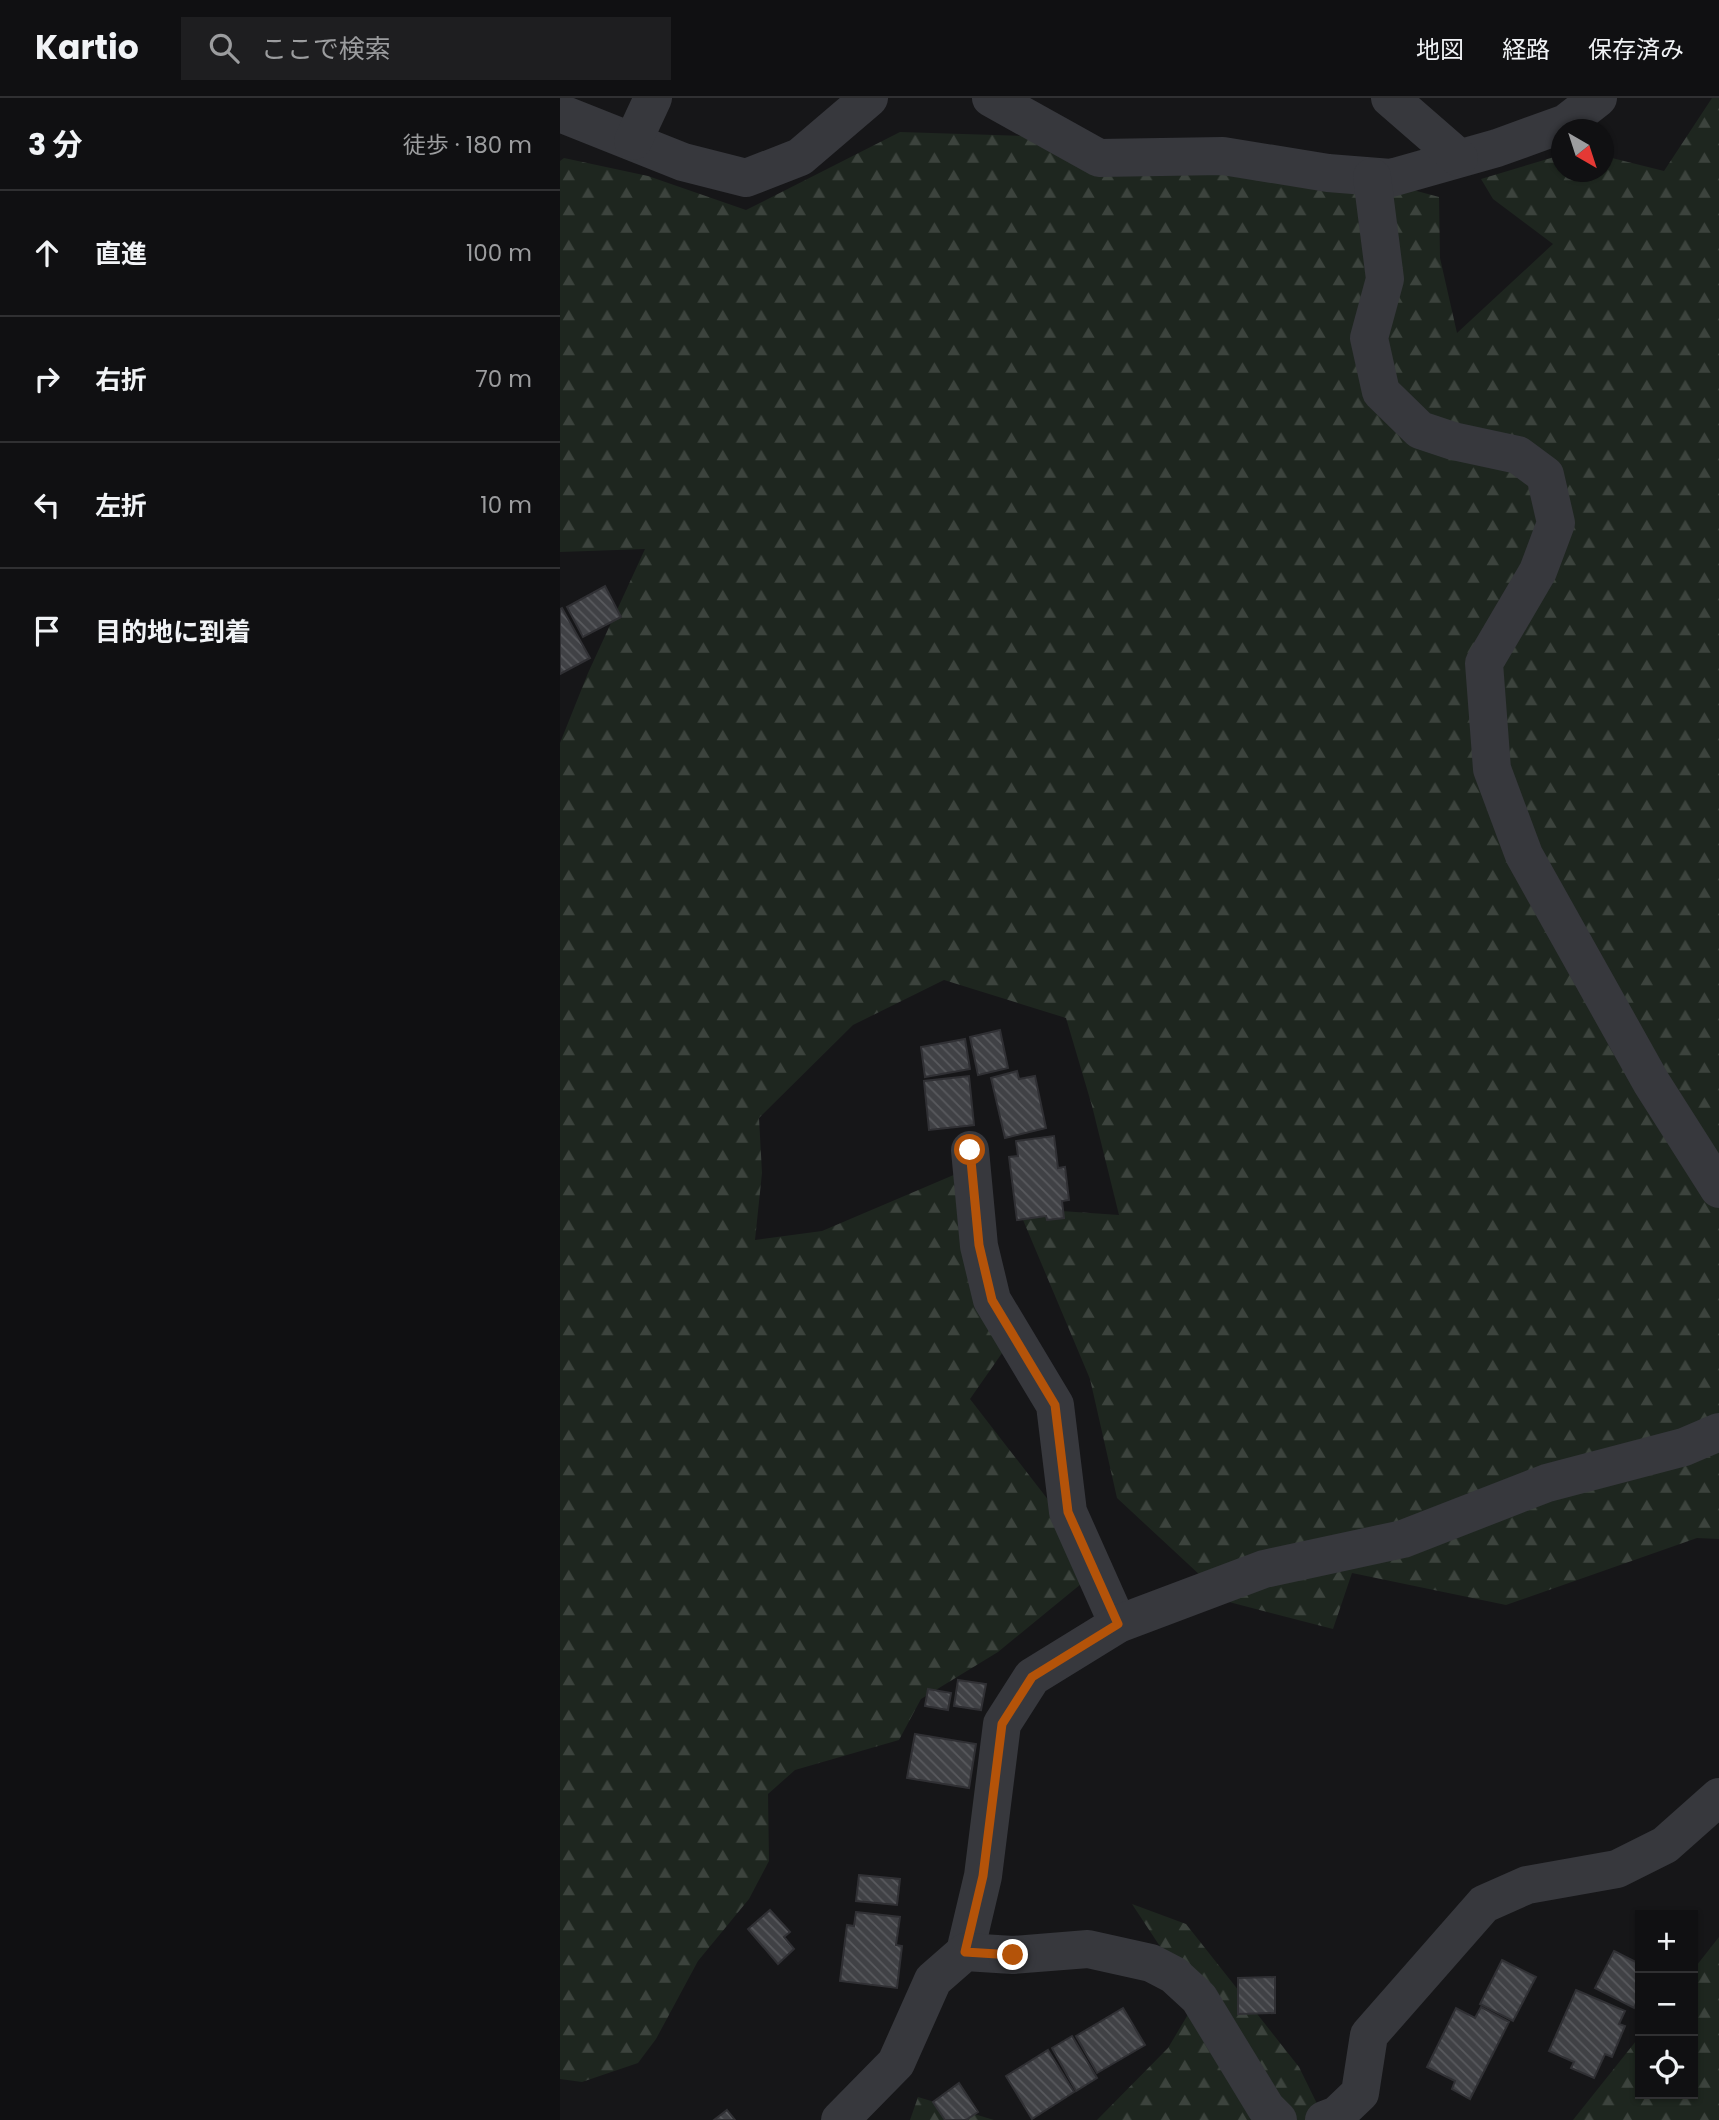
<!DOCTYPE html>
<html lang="ja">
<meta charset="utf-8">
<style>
:root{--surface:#101012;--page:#1e1e20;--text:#f1f3f6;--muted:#9c9d9f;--line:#303032}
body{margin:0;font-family:Poppins,"Noto Sans JP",sans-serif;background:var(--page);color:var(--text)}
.controls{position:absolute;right:21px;bottom:21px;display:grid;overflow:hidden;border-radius:0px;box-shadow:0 2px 5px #0004}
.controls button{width:63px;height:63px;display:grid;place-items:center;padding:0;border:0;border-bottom:2px solid var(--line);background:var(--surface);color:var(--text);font:35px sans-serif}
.compass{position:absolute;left:991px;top:21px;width:63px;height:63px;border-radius:50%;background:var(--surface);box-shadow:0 2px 5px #0004;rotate:141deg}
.stop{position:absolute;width:21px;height:21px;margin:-16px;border:5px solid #b45309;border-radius:50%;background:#fff}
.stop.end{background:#b45309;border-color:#fff;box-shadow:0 2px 7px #0008}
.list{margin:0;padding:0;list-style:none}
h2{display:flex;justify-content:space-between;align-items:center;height:91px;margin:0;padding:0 28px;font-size:30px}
h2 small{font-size:23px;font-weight:400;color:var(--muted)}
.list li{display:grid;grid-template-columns:46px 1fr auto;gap:21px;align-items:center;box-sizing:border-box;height:126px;padding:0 28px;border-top:2px solid var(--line)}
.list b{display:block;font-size:26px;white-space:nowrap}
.list em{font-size:23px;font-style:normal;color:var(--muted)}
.icon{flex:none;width:38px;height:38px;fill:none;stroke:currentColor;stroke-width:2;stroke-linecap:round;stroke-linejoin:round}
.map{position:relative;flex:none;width:1159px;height:2022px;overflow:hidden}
header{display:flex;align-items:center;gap:42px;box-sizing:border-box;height:98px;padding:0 35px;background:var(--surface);border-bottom:2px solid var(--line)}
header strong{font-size:33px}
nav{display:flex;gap:38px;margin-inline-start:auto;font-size:24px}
.search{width:490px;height:63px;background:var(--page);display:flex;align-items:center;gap:18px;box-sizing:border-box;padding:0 24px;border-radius:0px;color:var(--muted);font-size:26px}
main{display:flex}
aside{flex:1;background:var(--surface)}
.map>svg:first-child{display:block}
</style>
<header>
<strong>Kartio</strong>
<div class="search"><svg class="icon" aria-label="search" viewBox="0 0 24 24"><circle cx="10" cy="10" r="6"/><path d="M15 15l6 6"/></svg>ここで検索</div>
<nav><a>地図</a><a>経路</a><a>保存済み</a></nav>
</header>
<main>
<aside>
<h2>3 分<small>徒歩 · 180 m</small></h2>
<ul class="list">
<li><svg class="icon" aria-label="ahead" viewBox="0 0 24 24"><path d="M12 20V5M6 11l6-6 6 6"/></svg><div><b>直進</b></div><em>100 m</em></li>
<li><svg class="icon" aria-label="right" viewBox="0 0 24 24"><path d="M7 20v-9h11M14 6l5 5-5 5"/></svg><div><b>右折</b></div><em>70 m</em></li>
<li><svg class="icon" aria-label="left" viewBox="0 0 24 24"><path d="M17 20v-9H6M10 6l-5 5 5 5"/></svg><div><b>左折</b></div><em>10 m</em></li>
<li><svg class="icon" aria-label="arrive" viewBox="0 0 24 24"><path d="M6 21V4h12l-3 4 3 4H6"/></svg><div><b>目的地に到着</b></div></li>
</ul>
</aside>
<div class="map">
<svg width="1159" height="2022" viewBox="0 0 1159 2022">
<defs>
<pattern id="forest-firs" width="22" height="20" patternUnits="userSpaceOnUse" patternTransform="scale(1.75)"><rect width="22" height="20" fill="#1e261f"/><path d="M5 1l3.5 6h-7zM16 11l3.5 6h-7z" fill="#3c433d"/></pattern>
<pattern id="building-back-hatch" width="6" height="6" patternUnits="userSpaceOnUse" patternTransform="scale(1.75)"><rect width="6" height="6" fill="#404145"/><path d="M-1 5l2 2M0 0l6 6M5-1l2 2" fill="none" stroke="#595a5e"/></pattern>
</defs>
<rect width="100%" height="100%" fill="#161618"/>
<g fill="url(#forest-firs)">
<polygon points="1152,0 1159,0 1159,1441 1137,1440 946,1507 792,1475 773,1531 669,1504 557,1400 530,1281 458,1110 559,1117 532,1008 506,920 384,882 293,927 199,1020 202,1075 195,1142 262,1133 403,1073 456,1235 410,1301 496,1412 532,1477 438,1554 361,1601 339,1642 235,1672 208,1696 209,1763 189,1801 138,1863 96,1941 78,1965 22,1984 0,1981 0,645 28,575 85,451 0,454 0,63 4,60 88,78 186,112 340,34 467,38 753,65 879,99 880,160 897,235 993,146 933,101 921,81 1001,57 1002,74 1044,74 1044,58 1104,73"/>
<polygon points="572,1806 626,1826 739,1969 765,2022 537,2022 608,1950 636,1903"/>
<polygon points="1159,1839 1159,2022 1013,2022 1080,1938 1080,1996 1133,1996 1133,1872"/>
<polygon points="358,1999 434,2022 350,2022"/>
</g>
<g fill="url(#building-back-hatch)" stroke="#303034" stroke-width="2">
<polygon points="45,488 61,519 23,539 7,509"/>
<polygon points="2,510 30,560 0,576 0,511"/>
<polygon points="440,932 448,970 418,977 410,939"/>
<polygon points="405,941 410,971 365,979 361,949"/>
<polygon points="457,973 459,981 475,978 486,1030 445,1040 431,980"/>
<polygon points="409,978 414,1027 369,1032 364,983"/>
<polygon points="494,1038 498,1070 505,1069 509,1102 502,1103 504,1120 487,1122 486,1118 457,1122 449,1059 458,1058 456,1043"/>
<polygon points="398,1582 426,1586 421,1612 394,1608"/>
<polygon points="368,1591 391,1595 388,1612 365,1608"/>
<polygon points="355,1636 416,1646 409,1690 347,1680"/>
<polygon points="299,1777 340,1781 337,1807 296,1803"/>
<polygon points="210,1812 230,1834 224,1839 234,1851 218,1866 188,1831"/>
<polygon points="296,1814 340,1819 336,1847 342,1848 337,1890 280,1883 287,1827 294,1828"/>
<polygon points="1054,1853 1080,1866 1080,1898 1074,1910 1035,1890"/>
<polygon points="942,1862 976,1879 953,1923 920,1906"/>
<polygon points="715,1879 715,1915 678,1916 678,1880"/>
<polygon points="1016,1892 1065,1913 1059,1926 1065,1928 1052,1959 1045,1956 1034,1980 1011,1970 1014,1964 989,1953"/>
<polygon points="921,1909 949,1924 910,2001 892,1991 895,1983 867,1969 896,1910 915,1920"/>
<polygon points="563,1910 585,1947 537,1975 516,1938"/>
<polygon points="512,1938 537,1980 516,1993 492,1950"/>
<polygon points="488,1952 514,1994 472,2021 446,1978"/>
<polygon points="399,1985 418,2014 406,2022 385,2022 373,2004"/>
<polygon points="167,2012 175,2022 154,2022"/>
</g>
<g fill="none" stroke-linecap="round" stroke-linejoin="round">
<g stroke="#37383d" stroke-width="38">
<polyline points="431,0 539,60 663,58 768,75 831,80 937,50 1006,25 1038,0"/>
<polyline points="830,0 899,60"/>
<polyline points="0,15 123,64 186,80 240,59 309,0"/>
<polyline points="73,43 93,0"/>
<polyline points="812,79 825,181 809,240 821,294 860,332 893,343 958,357 985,377 996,425 978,473 924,565 932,671 964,757 1091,984 1159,1091"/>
<polyline points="410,1052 419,1148 432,1202 495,1307 508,1414 558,1526"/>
<polyline points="405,1854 423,1778 442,1626 472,1579 558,1526 704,1471 843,1441 987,1385 1124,1349 1159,1334"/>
<polyline points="280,2022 336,1965 373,1882 405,1854 453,1857 528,1851 591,1865 614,1877 639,1900 706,2010 718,2022"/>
<polyline points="764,2022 777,2017 800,1995 809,1937 924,1806 967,1787 1057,1771 1105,1747 1159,1699"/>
</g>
</g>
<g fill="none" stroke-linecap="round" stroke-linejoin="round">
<polyline stroke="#b45309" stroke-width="9" points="410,1052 419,1147 432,1202 495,1307 508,1414 558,1526 472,1579 442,1626 423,1778 405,1854 453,1857"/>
</g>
</svg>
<div class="controls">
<button>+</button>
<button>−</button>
<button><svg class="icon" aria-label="locate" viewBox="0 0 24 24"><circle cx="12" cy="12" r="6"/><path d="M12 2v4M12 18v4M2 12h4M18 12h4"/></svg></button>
</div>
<svg class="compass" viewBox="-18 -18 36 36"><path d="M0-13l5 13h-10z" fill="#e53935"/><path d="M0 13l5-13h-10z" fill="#9c9d9f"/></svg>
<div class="stop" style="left:410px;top:1052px"></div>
<div class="stop end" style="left:453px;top:1857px"></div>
</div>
</main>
